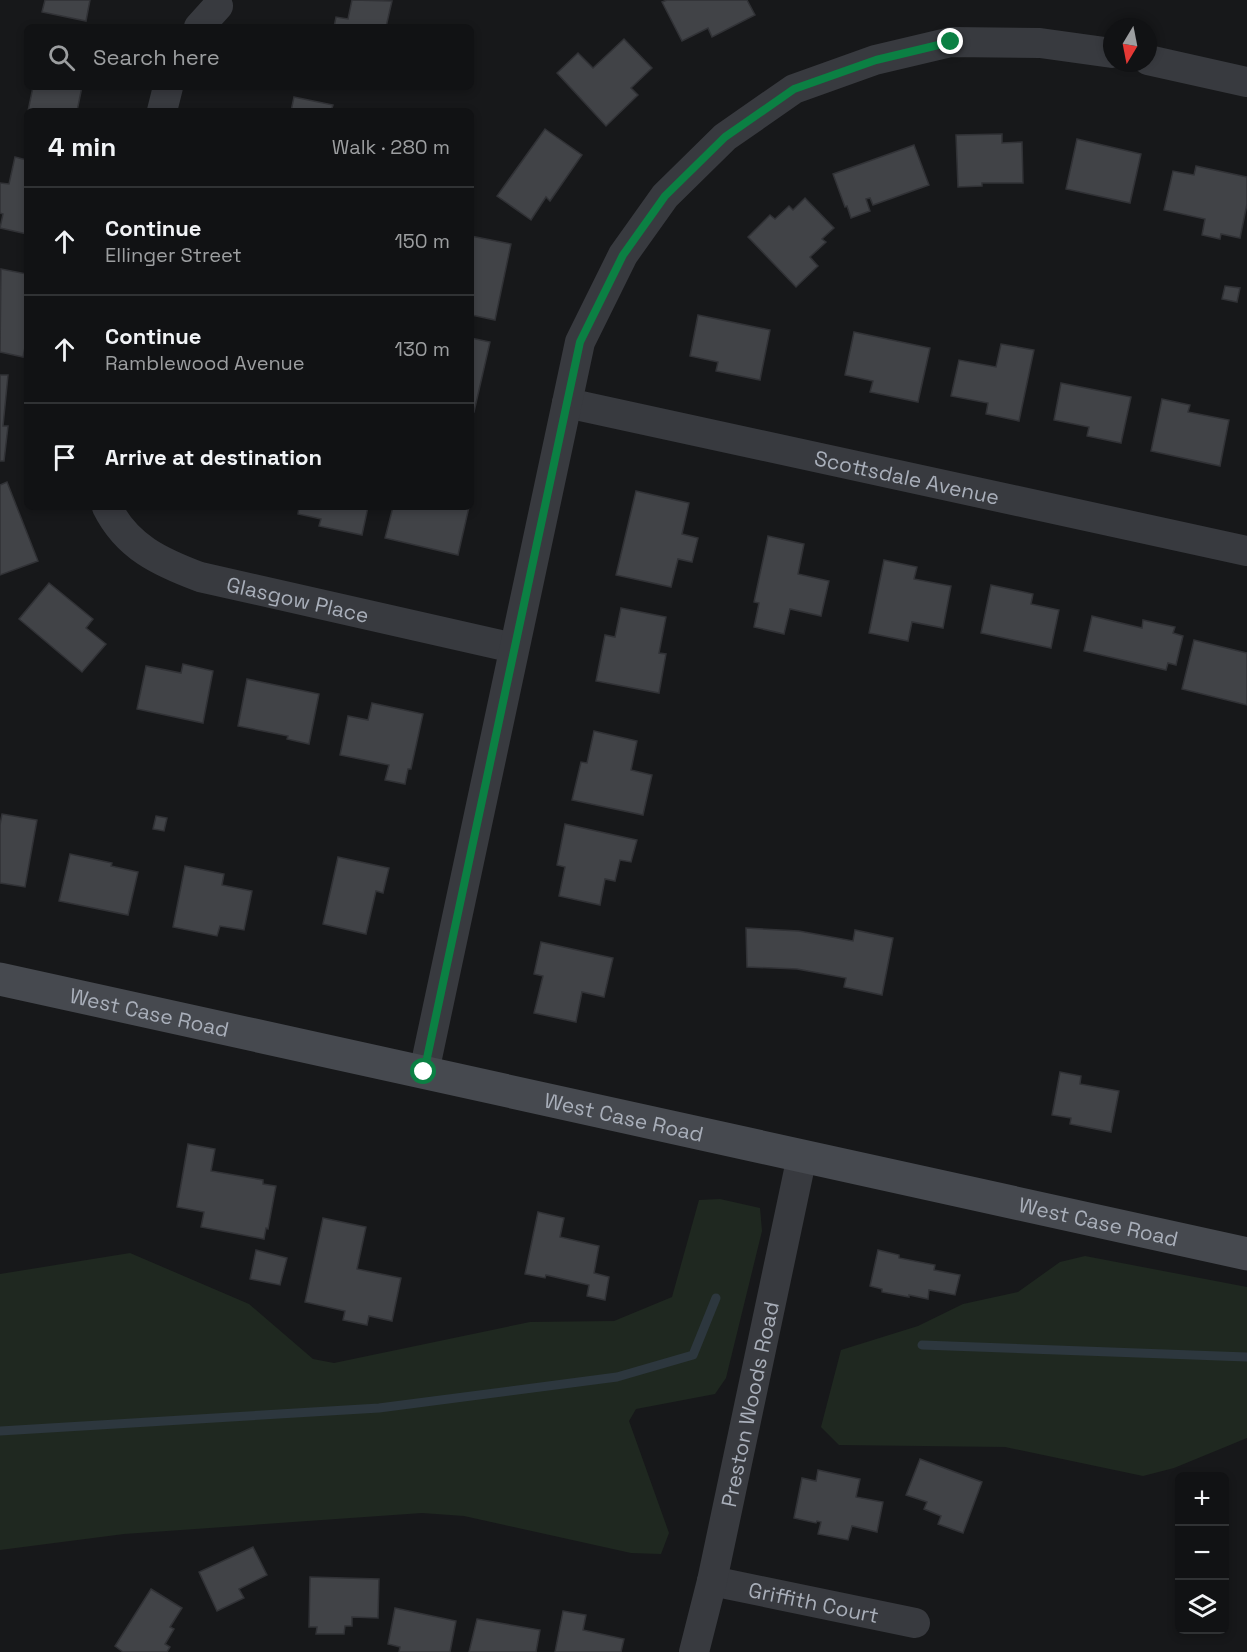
<!DOCTYPE html>
<meta charset="utf-8">
<style>
:root{--surface:#111214;--page:#1e2022;--text:#f1f3f6;--muted:#9c9ea0;--line:#303234}
body{margin:0;font-family:"Space Grotesk",sans-serif;background:var(--page);color:var(--text)}
.controls{position:absolute;right:18px;bottom:18px;display:grid;overflow:hidden;border-radius:9px;box-shadow:0 3px 9px #0003}
.controls button{width:54px;height:54px;display:grid;place-items:center;padding:0;border:0;border-bottom:2px solid var(--line);background:var(--surface);color:var(--text);font:30px sans-serif}
.compass{position:absolute;left:1103px;top:18px;width:54px;height:54px;border-radius:50%;background:var(--surface);box-shadow:0 3px 9px #0003;rotate:190deg}
.stop{position:absolute;width:18px;height:18px;margin:-14px;border:4px solid #0b8043;border-radius:50%;background:#fff}
.stop.end{background:#0b8043;border-color:#fff;box-shadow:0 2px 6px #0008}
.list{margin:0;padding:0;list-style:none}
h2{display:flex;justify-content:space-between;align-items:center;height:78px;margin:0;padding:0 24px;font-size:26px}
h2 small{font-size:20px;font-weight:400;color:var(--muted)}
.list li{display:grid;grid-template-columns:39px 1fr auto;gap:18px;align-items:center;box-sizing:border-box;height:108px;padding:0 24px;border-top:2px solid var(--line)}
.list b{display:block;font-size:22px;white-space:nowrap}
.list p{margin:0;font-size:20px;white-space:nowrap;color:var(--muted)}
.list em{font-size:20px;font-style:normal;color:var(--muted)}
.icon{flex:none;width:33px;height:33px;fill:none;stroke:currentColor;stroke-width:2;stroke-linecap:round;stroke-linejoin:round}
.map{position:relative;flex:none;width:1247px;height:1652px;overflow:hidden}
.search{position:absolute;background:var(--surface);box-shadow:0 3px 9px #0003;left:24px;top:24px;width:450px;height:66px;display:flex;align-items:center;gap:15px;box-sizing:border-box;padding:0 21px;border-radius:9px;color:var(--muted);font-size:22px}
.panel{position:absolute;background:var(--surface);box-shadow:0 3px 9px #0003;left:24px;top:108px;width:450px;height:402px;border-radius:9px}
.map>svg:first-child{display:block}
</style>
<div class="map">
<svg width="1247" height="1652" viewBox="0 0 1247 1652">
<rect width="100%" height="100%" fill="#17181a"/>
<g fill="#1f2820">
<polygon points="720,1199 760,1208 762,1231 726,1378 715,1394 636,1409 629,1421 669,1533 661,1554 631,1553 464,1516 422,1513 124,1534 0,1550 0,1274 130,1253 249,1304 313,1359 334,1363 530,1322 614,1321 672,1297 699,1200"/>
<polygon points="1085,1256 1247,1287 1247,1438 1174,1468 1143,1476 1005,1447 839,1445 821,1427 841,1350 918,1326 963,1304 1018,1292 1060,1262"/>
</g>
<g fill="none" stroke-linecap="round" stroke-linejoin="round">
<g stroke="#2d373e" stroke-width="9">
<polyline points="922,1345 1247,1357"/>
<polyline points="0,1431 379,1408 617,1377 693,1355 716,1298"/>
</g>
</g>
<g fill="#414347" stroke="#313236" stroke-width="1.5">
<polygon points="45,0 90,0 86,21 42,12"/>
<polygon points="352,0 392,1 386,27 334,27 336,17 348,19"/>
<polygon points="667,0 747,0 755,15 712,37 708,28 682,41 662,2"/>
<polygon points="624,39 652,68 631,88 638,95 606,126 557,73 578,53 593,68"/>
<polygon points="33,87 82,87 77,111 28,111"/>
<polygon points="294,97 333,105 331,111 291,111"/>
<polygon points="545,129 582,155 550,201 546,197 531,220 497,196"/>
<polygon points="1002,134 1002,143 1022,142 1023,183 982,183 982,186 958,187 956,135"/>
<polygon points="1077,139 1141,154 1130,203 1066,189"/>
<polygon points="914,145 929,185 873,205 870,198 866,199 870,211 851,218 847,206 845,207 833,174"/>
<polygon points="15,157 27,160 27,234 0,228 3,214 0,213 0,183 9,184"/>
<polygon points="1196,166 1247,177 1247,204 1240,238 1221,234 1220,239 1202,235 1205,219 1164,210 1173,171 1194,175"/>
<polygon points="805,198 834,228 822,239 826,242 810,257 818,266 796,287 748,237 770,215 775,219 789,206 793,210"/>
<polygon points="471,236 511,244 495,320 471,315"/>
<polygon points="1,269 27,274 27,338 23,357 0,352"/>
<polygon points="1225,286 1240,288 1237,302 1222,299"/>
<polygon points="698,315 770,330 760,380 716,371 718,362 690,356"/>
<polygon points="854,332 930,348 918,402 870,392 873,381 845,375"/>
<polygon points="471,338 490,342 474,412 471,412"/>
<polygon points="1001,344 1034,350 1019,421 986,414 988,403 951,396 959,360 996,367"/>
<polygon points="0,375 8,375 3,426 8,426 4,461 0,461"/>
<polygon points="1061,383 1131,397 1121,443 1087,436 1089,427 1054,420"/>
<polygon points="1162,399 1190,405 1188,412 1229,420 1220,466 1151,451"/>
<polygon points="7,482 38,561 0,575 0,485"/>
<polygon points="636,491 689,503 682,534 698,538 692,562 678,559 671,587 616,575"/>
<polygon points="299,507 368,507 362,535 319,526 321,519 298,514"/>
<polygon points="393,507 469,507 458,555 385,538"/>
<polygon points="768,536 804,544 798,574 829,581 821,616 790,609 784,634 754,627 759,603 754,602"/>
<polygon points="884,560 917,567 914,579 951,586 943,628 912,622 908,641 869,633"/>
<polygon points="49,583 93,619 86,628 106,644 82,672 19,619"/>
<polygon points="991,585 1033,594 1031,604 1059,610 1051,648 981,633"/>
<polygon points="621,608 666,617 659,653 666,654 659,693 596,681 605,635 615,637"/>
<polygon points="1092,616 1142,628 1143,620 1175,627 1173,633 1183,636 1176,665 1168,663 1166,670 1084,651"/>
<polygon points="1194,640 1247,653 1247,705 1182,689"/>
<polygon points="183,664 213,671 203,723 137,709 146,666 181,673"/>
<polygon points="247,679 319,694 309,744 287,739 288,736 238,726"/>
<polygon points="372,703 423,714 411,769 408,769 405,784 385,780 389,765 340,755 348,716 368,720"/>
<polygon points="594,731 637,741 631,770 652,775 643,815 572,800 581,762 587,763"/>
<polygon points="2,814 37,820 25,887 0,883 0,825"/>
<polygon points="156,816 167,818 164,831 153,829"/>
<polygon points="565,824 637,840 631,862 620,860 615,881 605,879 600,905 559,896 565,867 557,865"/>
<polygon points="70,854 112,863 111,866 138,872 128,915 59,901"/>
<polygon points="338,857 389,868 383,893 376,891 366,934 323,924"/>
<polygon points="185,866 224,874 222,885 252,891 244,930 220,926 217,936 173,927"/>
<polygon points="746,928 799,931 853,941 855,930 893,938 882,995 844,987 846,978 797,969 747,967"/>
<polygon points="541,942 613,958 604,997 582,992 576,1022 534,1013 543,976 534,974"/>
<polygon points="1060,1072 1081,1076 1080,1084 1119,1091 1111,1132 1070,1124 1071,1118 1052,1115"/>
<polygon points="188,1144 215,1149 211,1171 263,1180 263,1184 276,1186 268,1229 266,1228 264,1239 201,1227 204,1212 177,1207"/>
<polygon points="538,1212 564,1218 560,1237 599,1246 594,1273 609,1277 605,1300 587,1296 589,1285 546,1275 545,1278 525,1274"/>
<polygon points="323,1218 366,1227 357,1269 401,1278 392,1321 369,1316 367,1325 343,1320 345,1311 305,1302"/>
<polygon points="256,1250 287,1258 280,1285 250,1279"/>
<polygon points="878,1250 899,1255 899,1258 935,1265 934,1270 960,1275 955,1295 929,1290 928,1299 909,1295 909,1297 882,1292 882,1289 870,1286"/>
<polygon points="920,1459 982,1482 963,1533 938,1524 941,1516 924,1509 927,1502 906,1495"/>
<polygon points="818,1470 860,1479 856,1497 883,1502 877,1532 852,1526 848,1540 818,1534 821,1522 817,1521 816,1523 794,1518 802,1478 816,1481"/>
<polygon points="253,1547 267,1575 239,1589 244,1598 217,1611 199,1572"/>
<polygon points="310,1577 379,1579 378,1618 352,1617 352,1626 345,1626 344,1634 316,1634 317,1627 309,1627"/>
<polygon points="151,1589 182,1608 170,1627 174,1629 165,1644 170,1647 167,1652 123,1652 115,1646"/>
<polygon points="395,1608 456,1621 450,1652 399,1652 400,1647 388,1644"/>
<polygon points="563,1611 586,1615 583,1630 624,1639 621,1652 555,1652"/>
<polygon points="477,1619 540,1630 536,1652 469,1652"/>
</g>
<g fill="none" stroke-linecap="round" stroke-linejoin="round">
<g stroke="#383a3f" stroke-width="30">
<polyline points="199,27 218,6"/>
<polyline points="1148,60 1247,82"/>
<polyline points="162,111 168,87"/>
<path id="s1" d="M567,403L1247,551"/>
<path id="s2" d="M107,507C127,547 160,562 200,577L514,648"/>
<polyline points="424,1072 580,342 623,255 665,196 725,137 794,89 875,60 951,42 1040,43 1112,53"/>
<path id="s3" d="M712,1581L915,1623"/>
<path id="s4" d="M694,1652L712,1581L802,1156"/>
</g>
<path stroke="#46494f" stroke-width="33" id="s5" d="M0,979L1247,1254"/>
</g>
<g fill="none" stroke-linecap="round" stroke-linejoin="round">
<polyline stroke="#0b8043" stroke-width="8" points="424,1072 580,342 623,255 665,196 725,137 794,89 876,60 951,42"/>
</g>
<g text-anchor="middle" dominant-baseline="central" stroke-width="4.5" stroke-linejoin="round" paint-order="stroke">
<g font-size="21" fill="#a9afba" stroke="#121315">
<text stroke="none"><textPath href="#s1" startOffset="348">Scottsdale Avenue</textPath></text>
<text stroke="none"><textPath href="#s2" startOffset="220">Glasgow Place</textPath></text>
<text stroke="none"><textPath href="#s5" startOffset="153">West Case Road</textPath></text>
<text stroke="none"><textPath href="#s5" startOffset="639">West Case Road</textPath></text>
<text stroke="none"><textPath href="#s5" startOffset="1125">West Case Road</textPath></text>
<text stroke="none"><textPath href="#s4" startOffset="254">Preston Woods Road</textPath></text>
<text stroke="none"><textPath href="#s3" startOffset="104">Griffith Court</textPath></text>
</g>
</g>
</svg>
<div class="controls">
<button>+</button>
<button>−</button>
<button><svg class="icon" aria-label="layers" viewBox="0 0 24 24"><path d="M12 4l9 5-9 5-9-5zM3 14l9 5 9-5"/></svg></button>
</div>
<svg class="compass" viewBox="-18 -18 36 36"><path d="M0-13l5 13h-10z" fill="#e53935"/><path d="M0 13l5-13h-10z" fill="#9c9ea0"/></svg>
<div class="stop" style="left:424px;top:1072px"></div>
<div class="stop end" style="left:951px;top:42px"></div>
<div class="search"><svg class="icon" aria-label="search" viewBox="0 0 24 24"><circle cx="10" cy="10" r="6"/><path d="M15 15l6 6"/></svg>Search here</div>
<section class="panel">
<h2>4 min<small>Walk · 280 m</small></h2>
<ul class="list">
<li><svg class="icon" aria-label="ahead" viewBox="0 0 24 24"><path d="M12 20V5M6 11l6-6 6 6"/></svg><div><b>Continue</b><p>Ellinger Street</p></div><em>150 m</em></li>
<li><svg class="icon" aria-label="ahead" viewBox="0 0 24 24"><path d="M12 20V5M6 11l6-6 6 6"/></svg><div><b>Continue</b><p>Ramblewood Avenue</p></div><em>130 m</em></li>
<li><svg class="icon" aria-label="arrive" viewBox="0 0 24 24"><path d="M6 21V4h12l-3 4 3 4H6"/></svg><div><b>Arrive at destination</b></div></li>
</ul>
</section>
</div>
